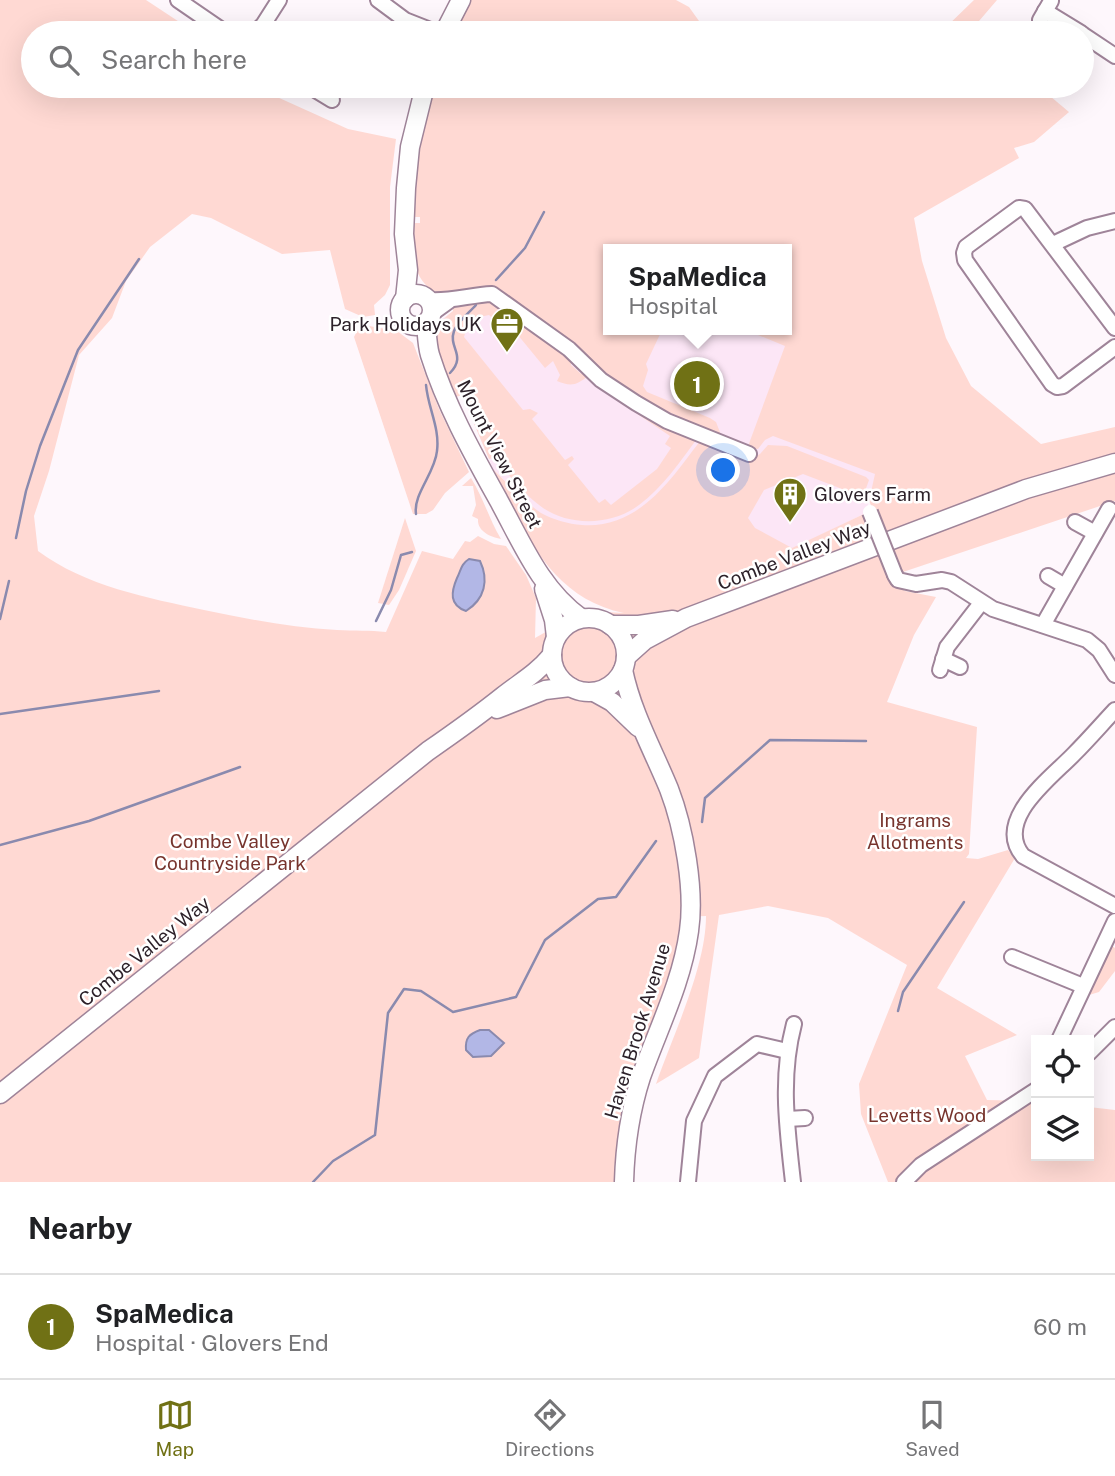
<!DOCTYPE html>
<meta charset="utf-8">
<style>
:root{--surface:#fff;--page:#f2f2f2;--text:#202124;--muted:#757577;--line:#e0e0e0;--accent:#707115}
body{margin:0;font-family:"Public Sans",sans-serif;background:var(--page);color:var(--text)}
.controls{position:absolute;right:21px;bottom:21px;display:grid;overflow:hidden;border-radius:0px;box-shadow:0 7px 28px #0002}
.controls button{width:63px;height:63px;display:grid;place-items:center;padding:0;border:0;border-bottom:2px solid var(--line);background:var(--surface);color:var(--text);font:35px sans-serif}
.you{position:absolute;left:724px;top:471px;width:24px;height:24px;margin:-18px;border:5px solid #fff;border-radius:50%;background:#1a73e8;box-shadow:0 0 0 10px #1a73e833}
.badge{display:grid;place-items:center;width:46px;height:46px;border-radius:50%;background:var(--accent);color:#fff;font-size:23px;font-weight:700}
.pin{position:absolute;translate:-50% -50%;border:4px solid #fff;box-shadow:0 2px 7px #0006}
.popup{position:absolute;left:603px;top:244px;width:189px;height:91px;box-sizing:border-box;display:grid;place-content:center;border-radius:0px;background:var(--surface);filter:drop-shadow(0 2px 5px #0005);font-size:23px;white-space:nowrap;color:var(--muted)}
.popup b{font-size:26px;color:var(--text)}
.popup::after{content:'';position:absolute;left:50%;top:100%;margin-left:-14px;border:14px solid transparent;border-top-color:var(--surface)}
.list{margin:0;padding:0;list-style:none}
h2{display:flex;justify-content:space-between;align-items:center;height:91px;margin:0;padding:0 28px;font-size:30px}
h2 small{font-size:23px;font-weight:400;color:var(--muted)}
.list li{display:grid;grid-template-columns:46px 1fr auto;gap:21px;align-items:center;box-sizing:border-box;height:105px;padding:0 28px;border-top:2px solid var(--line)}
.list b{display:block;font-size:26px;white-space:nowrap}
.list p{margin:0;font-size:23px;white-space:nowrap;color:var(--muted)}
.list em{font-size:23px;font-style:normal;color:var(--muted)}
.icon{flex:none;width:38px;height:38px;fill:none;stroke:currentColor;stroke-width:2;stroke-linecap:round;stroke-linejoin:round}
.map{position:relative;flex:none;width:1115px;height:1182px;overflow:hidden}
.search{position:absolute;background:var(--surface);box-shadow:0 7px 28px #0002;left:21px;right:21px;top:21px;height:77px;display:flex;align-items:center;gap:18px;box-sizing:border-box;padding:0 24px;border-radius:38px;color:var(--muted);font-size:26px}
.sheet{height:196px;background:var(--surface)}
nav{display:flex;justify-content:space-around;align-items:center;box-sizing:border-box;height:98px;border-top:2px solid var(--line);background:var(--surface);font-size:19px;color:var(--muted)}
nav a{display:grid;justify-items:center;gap:4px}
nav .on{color:var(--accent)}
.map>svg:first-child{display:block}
</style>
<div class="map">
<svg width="1115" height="1182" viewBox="0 0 1115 1182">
<rect width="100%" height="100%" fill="#fef7fc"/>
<polygon fill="#fce6f6" points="608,249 608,330 752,330 795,348 910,444 869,501 866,513 777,556 582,566 528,503 493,469 462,395 456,397 442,319 454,311 449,294"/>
<g fill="#ffd9d3">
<path d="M0,0H146L196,33H33V86H259L266,92L348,129L396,139L390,187V285L385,295L374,305L375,315L363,317L345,309L330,250L282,254L211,218L192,214L150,247L126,281L112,318L79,355L49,471L34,516L38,551C85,586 148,598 204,610C248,619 293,628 337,630C354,631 370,630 386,632L422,551L453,559L465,541L470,542L478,536L494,544L506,546L526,575L536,598L535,638L583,611L624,613C550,598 523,530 493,469C508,484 523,501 541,513C554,520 568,524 582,525C638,529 670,481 700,441L748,460L760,454L768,445L787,446L866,477L869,480L863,497L803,474L764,490L748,518L755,528L792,548L866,513L895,583L905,591L936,597L914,635L887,702L977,727L969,854L966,858L978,859L1008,850L1015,858L937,988L1017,1035L965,1056L987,1100L1036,1101V1156H1089V1107L1115,1110V1182H888L861,1114L859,1084L907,965L828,918L768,906L719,915L699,1058L656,1084C673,1035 706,967 706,916L680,917C681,951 666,984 655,1015C635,1069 615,1123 614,1182H0Z"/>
<polygon points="470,0 676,0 689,7 699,21 715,33 452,33"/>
<polygon points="974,0 997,0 973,28 978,33 940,33"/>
<path d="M432,86H1038L1069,112L1034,142L1014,148L1019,158L914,218L922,261L946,338L971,386L1041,444L1115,427V454L1082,464L885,535L869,501L875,474L773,436L765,440L758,449H747L785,346L746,330H786V249H608V330H662L646,364L648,370L643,386L647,392L710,418L716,422L721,435C682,418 637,400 604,373C573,347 544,317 509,297C499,291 490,287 479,287C461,287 444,301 428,287C412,273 408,242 415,223H420V217H415L412,202L414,172L426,107Z"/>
<path d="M489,299L571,358V365L580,373L588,376C577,385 571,387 557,381L560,375L553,361L545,368L503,317L497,322L489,315C476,317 467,324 464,337L523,410L530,409L538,413L532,419L565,460L572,456L574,459L568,465L599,503L605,499L611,505L657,469L671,448L665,444L670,436L602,390L605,389L696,440C680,462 662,488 639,505C613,525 571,527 543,508C524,495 509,474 494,458L489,459L462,395L456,397C443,366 419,335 453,311V308L467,302Z"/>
<polygon points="369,326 397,331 413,343 439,409 469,472 445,493 433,510 426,514 413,514 354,337 357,331"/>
<polygon points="1115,473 1115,501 900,573 890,549 1028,498"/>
<path d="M471,478C483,497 489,519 501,539C490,537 477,531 478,519L472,516L476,505L473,486H462Z"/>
<polygon points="405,518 416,551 399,590 389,605 378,603"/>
<polygon points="1112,946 1115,948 1115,971 1099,992 1089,995"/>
</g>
<g fill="#b2b7e6" stroke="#8a8aae" stroke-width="2">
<path d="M469,559L480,561C489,580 485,599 466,611C449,605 451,592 457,578C461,570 461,564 469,559Z"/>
<path d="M480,1030H489L504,1043L491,1056L473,1057L466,1050C465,1038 469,1034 480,1030Z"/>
</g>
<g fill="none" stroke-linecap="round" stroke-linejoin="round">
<g stroke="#8a8aae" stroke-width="2.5">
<polyline points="496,280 525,248 544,212"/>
<path d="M450,373C467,355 448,348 454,331C458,321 469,313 476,305"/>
<path d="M416,514C413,494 435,473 437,451C440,428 428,408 426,385"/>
<polyline points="16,538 26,491 40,446 78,350 139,259"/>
<polyline points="0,619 9,581"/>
<polyline points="376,621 391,590 401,555 412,552"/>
<polyline points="0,714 159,691"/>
<polyline points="702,822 705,798 770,740 866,741"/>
<polyline points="0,845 89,821 240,767"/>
<polyline points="898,1011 903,992 964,902"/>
<polyline points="313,1182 333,1161 375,1135 388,1013 404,989 421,991 453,1012 516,997 545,940 598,899 616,897 656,841"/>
</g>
<defs>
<g id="minor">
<polyline points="178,0 226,33"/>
<polyline points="378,0 405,20 438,33"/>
<polyline points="1045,11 1081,33"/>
<polyline points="1040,20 1051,1"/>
<polyline points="254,33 263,25 279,0"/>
<polyline points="1082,34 1115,56"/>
<polyline points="309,86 332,100"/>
<polyline points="1053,244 1087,228 1115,221"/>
<path d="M428,300C450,302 470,295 492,294L569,349L601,380L636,403L667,421L749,454"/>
<polyline points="431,314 449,301"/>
<polyline points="1115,328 1025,209 1019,208 966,247 964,253 965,260 1052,384 1057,387 1063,386 1115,347"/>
<polyline points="1075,522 1095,533"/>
<polyline points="895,575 898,580 916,584 942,580 951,582 993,609 1087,640 1099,650 1115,675"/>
<polyline points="1048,576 1065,586"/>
<polyline points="1043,625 1109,509"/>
<polyline points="943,659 960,667"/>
<polyline points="940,670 947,647 981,603"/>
<path d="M1115,710C1101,725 1088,740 1074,754C1051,778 993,820 1023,856L1115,906"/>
<polyline points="1012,957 1083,986"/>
<polyline points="1059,1040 1115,921"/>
<polyline points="1089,1053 1115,1027"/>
<polyline points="787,1119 805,1118"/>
<polyline points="688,1182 694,1121 715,1076 757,1044 787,1051"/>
<path d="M793,1182C787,1128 780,1077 794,1024"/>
<polyline points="904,1182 921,1165 1036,1090"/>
</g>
<g id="major">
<polyline points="444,33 461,0"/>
<circle cx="416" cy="310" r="16"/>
<polyline points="405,299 408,270 404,234 406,188 410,147 425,86"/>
<path d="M426,323C427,333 427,345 430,355C446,406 473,454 499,501C522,543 541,590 581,618"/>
<polyline points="544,589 554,620 556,637"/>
<circle cx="589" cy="655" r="37"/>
<polyline points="610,625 639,625 673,620"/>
<polyline points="626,657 645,640 686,618 1026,489 1115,463"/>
<path d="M623,670C632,713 653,750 669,789C684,828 695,890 689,931C682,982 658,1029 641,1077C630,1111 625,1146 624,1182"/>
<polyline points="594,692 612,702 638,727"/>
<polyline points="497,709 545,690 570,687"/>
<path d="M0,1094L428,751C454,733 478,716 503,696C522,681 535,675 552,655"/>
</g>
</defs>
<use href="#minor" stroke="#9f8499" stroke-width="18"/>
<use href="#major" stroke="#9f8499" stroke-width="21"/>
<use href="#minor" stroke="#fff" stroke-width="14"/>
<use href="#major" stroke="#fff" stroke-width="18"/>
<defs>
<polyline id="minor-bridge" points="870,512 895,575"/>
</defs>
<use href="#minor-bridge" stroke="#9f8499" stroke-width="18" stroke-linecap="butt"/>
<use href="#minor-bridge" stroke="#fff" stroke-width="14"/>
</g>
<defs>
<symbol id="office-pin" viewBox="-11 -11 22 30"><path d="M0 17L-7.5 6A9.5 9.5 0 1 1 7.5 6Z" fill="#707115" stroke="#fff"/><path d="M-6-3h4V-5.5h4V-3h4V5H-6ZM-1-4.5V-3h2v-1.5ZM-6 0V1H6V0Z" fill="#fff"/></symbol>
<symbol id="building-pin" viewBox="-11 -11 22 30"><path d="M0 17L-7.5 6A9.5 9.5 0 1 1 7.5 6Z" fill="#707115" stroke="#fff"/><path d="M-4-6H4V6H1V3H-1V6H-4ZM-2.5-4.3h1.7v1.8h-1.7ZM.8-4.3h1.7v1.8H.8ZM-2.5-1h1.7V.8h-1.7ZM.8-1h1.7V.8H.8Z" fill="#fff"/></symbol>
</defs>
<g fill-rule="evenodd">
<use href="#office-pin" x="488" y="305" width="38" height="52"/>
<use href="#building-pin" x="771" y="475" width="38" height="52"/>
</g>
<g text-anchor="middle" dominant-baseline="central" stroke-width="5" stroke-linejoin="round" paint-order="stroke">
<g font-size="19" fill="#2d222a" stroke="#fff" text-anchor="end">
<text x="482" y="324">Park Holidays UK</text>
<text x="814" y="494" text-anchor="start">Glovers Farm</text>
</g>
<g font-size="19" fill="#2d222a" stroke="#fff">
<text transform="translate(500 454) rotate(63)">Mount View Street</text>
<text transform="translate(794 555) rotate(-21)">Combe Valley Way</text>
<text transform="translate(144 951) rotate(-39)">Combe Valley Way</text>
<text transform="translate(637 1031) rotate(-73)">Haven Brook Avenue</text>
</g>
<g font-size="19" fill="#77342d" stroke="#fff">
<text x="915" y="820">Ingrams<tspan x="915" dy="22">Allotments</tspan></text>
<text x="230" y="841">Combe Valley<tspan x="230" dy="22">Countryside Park</tspan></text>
<text x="927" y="1115">Levetts Wood</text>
</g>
</g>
</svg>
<div class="controls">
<button><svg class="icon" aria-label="locate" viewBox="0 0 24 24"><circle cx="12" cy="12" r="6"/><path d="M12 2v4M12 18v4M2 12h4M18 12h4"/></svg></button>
<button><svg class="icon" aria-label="layers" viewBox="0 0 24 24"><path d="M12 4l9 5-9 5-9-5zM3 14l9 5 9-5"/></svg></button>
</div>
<div class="you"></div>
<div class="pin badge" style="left:697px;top:384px">1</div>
<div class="popup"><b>SpaMedica</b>Hospital</div>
<div class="search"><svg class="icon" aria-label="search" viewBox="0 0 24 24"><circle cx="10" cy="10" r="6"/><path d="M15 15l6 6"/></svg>Search here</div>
</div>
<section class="sheet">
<h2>Nearby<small></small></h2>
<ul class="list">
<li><span class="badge">1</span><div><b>SpaMedica</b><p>Hospital · Glovers End</p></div><em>60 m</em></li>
</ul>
</section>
<nav>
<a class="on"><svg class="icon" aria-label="map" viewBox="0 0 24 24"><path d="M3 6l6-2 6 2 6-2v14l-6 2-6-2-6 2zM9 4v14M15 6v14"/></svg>Map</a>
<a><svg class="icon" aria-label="directions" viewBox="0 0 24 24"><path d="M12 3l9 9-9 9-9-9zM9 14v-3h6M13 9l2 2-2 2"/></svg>Directions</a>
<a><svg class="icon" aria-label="saved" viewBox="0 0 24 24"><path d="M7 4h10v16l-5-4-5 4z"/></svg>Saved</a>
</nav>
